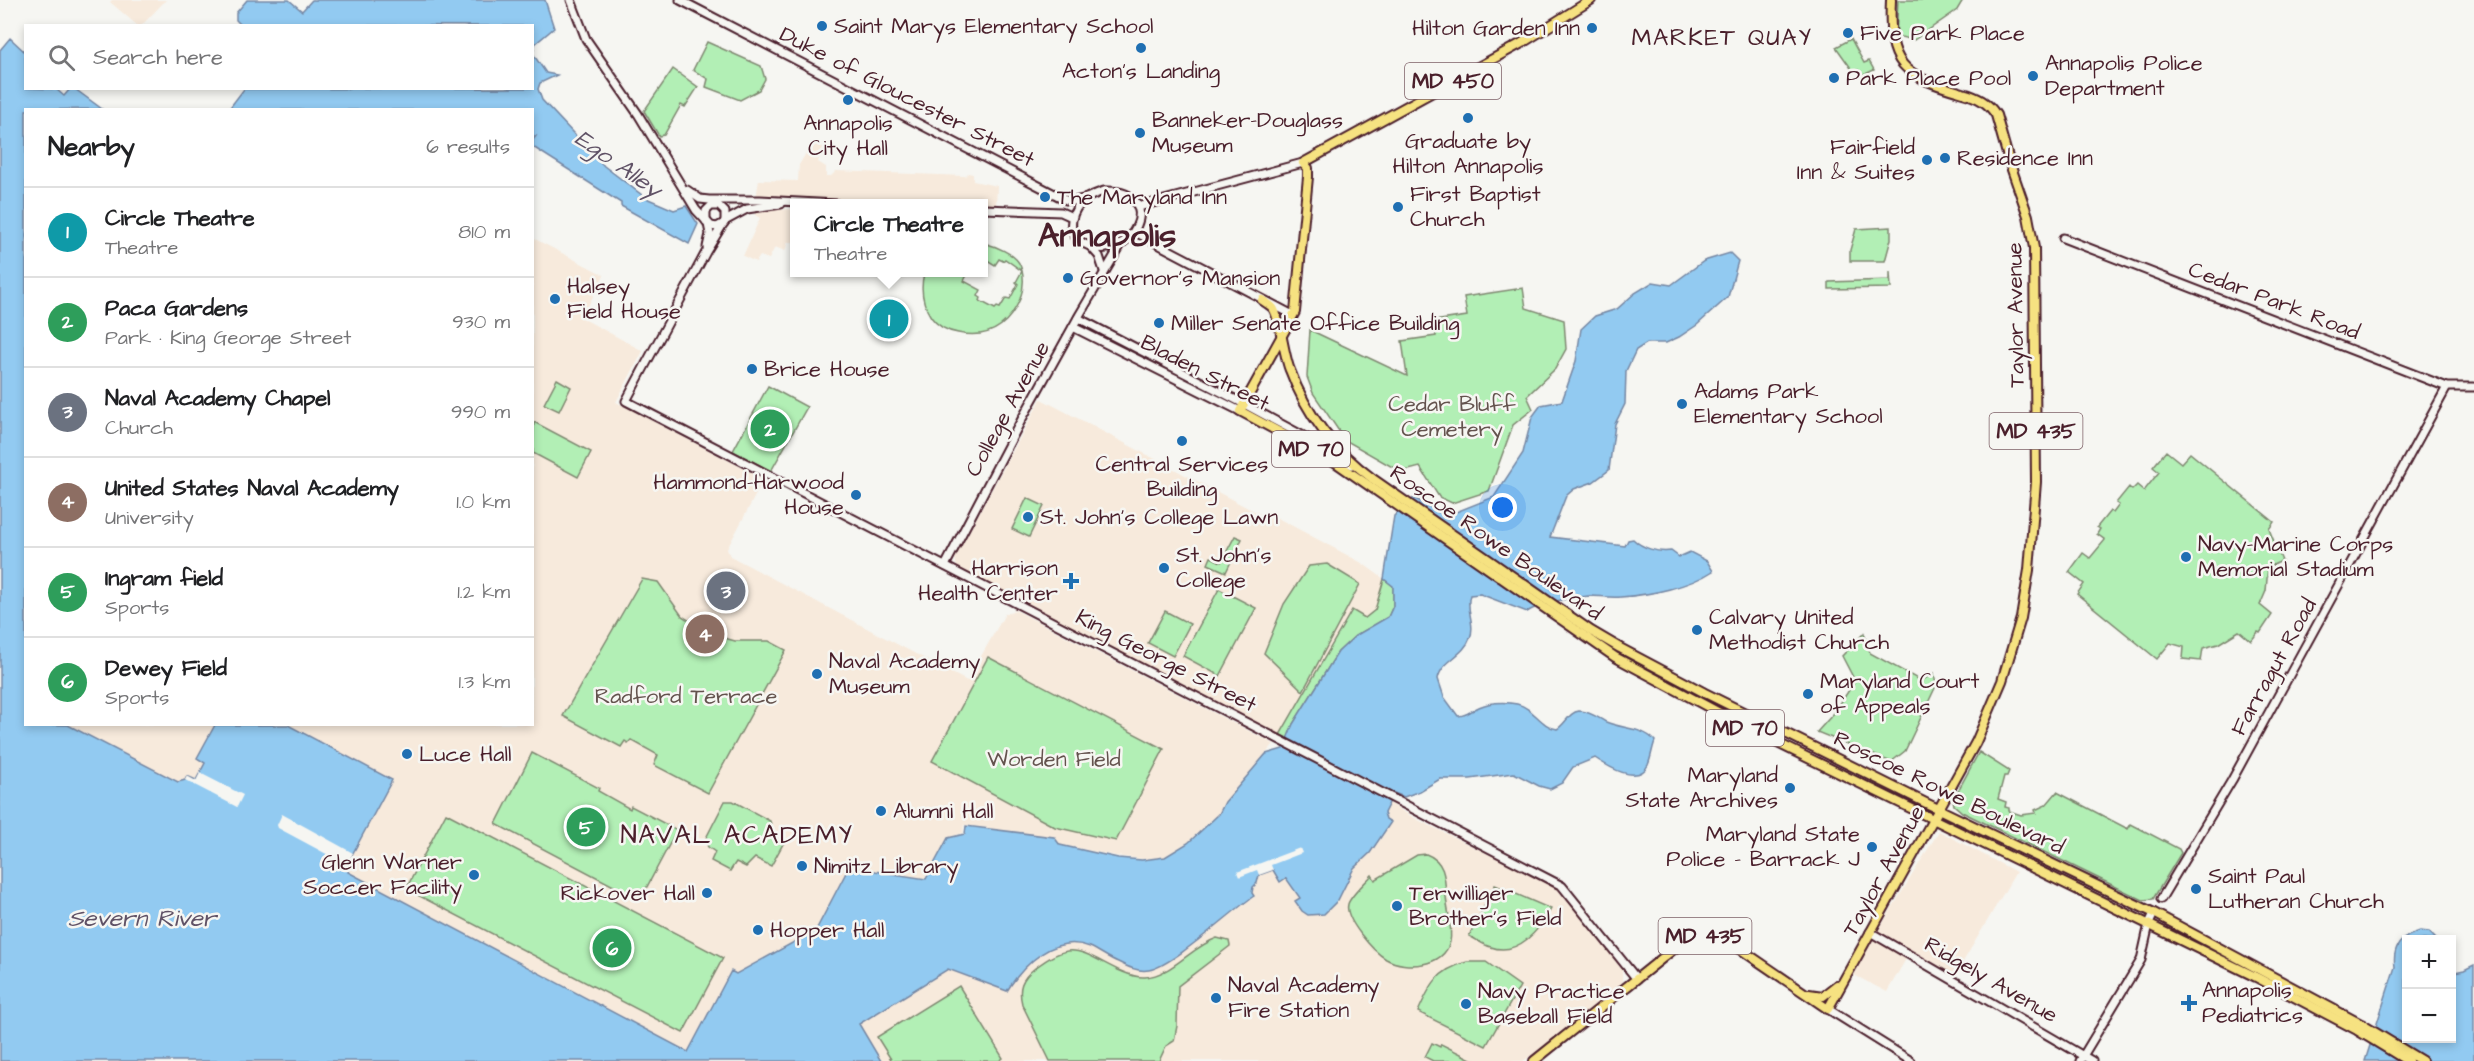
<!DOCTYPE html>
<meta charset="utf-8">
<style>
:root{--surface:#fff;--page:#f2f2f2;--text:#202124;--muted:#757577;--line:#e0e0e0;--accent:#0f766e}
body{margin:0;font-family:"Architects Daughter",sans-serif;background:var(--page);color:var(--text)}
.controls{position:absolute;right:18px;bottom:18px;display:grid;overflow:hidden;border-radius:0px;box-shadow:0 3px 9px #0003}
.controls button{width:54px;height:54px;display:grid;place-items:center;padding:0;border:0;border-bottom:2px solid var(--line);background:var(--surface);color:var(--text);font:30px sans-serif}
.you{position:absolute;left:1503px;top:508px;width:21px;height:21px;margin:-15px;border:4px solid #fff;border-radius:50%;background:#1a73e8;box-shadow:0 0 0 9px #1a73e833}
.badge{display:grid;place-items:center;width:39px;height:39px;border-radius:50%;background:var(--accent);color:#fff;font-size:20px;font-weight:700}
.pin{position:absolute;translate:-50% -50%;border:3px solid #fff;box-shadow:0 2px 6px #0006}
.popup{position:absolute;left:790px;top:199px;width:198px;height:78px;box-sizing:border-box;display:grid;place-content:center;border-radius:0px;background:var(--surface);filter:drop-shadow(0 2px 4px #0005);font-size:20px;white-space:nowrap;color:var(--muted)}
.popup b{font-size:22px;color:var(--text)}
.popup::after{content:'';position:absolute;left:50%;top:100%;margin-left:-12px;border:12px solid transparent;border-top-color:var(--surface)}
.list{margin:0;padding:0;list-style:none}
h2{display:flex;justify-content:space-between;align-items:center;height:78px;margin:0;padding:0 24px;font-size:26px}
h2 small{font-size:20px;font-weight:400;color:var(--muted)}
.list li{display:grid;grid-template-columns:39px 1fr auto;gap:18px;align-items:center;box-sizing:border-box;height:90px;padding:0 24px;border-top:2px solid var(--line)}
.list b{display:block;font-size:22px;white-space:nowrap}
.list p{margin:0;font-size:20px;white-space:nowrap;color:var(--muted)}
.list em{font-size:20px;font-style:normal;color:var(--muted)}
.icon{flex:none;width:33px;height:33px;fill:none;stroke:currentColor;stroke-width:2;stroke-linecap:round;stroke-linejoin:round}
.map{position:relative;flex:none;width:2474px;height:1061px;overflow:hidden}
.search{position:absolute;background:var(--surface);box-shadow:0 3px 9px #0003;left:24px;top:24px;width:510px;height:66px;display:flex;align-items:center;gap:15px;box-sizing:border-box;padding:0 21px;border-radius:0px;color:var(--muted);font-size:22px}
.panel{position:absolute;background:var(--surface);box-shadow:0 3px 9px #0003;left:24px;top:108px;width:510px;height:618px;border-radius:0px}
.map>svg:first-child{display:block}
</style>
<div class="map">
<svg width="2474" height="1061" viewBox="0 0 2474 1061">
<rect width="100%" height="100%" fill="#f6f6f2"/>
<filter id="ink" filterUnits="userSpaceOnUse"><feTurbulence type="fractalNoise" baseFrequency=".0167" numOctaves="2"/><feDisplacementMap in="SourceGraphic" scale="12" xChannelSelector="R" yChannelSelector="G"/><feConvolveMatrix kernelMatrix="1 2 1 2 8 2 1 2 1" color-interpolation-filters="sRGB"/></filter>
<g filter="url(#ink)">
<g fill="#f7eadc">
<polygon points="112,0 166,0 142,25 138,26 110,2"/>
<polygon points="812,143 823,147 818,162 826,167 826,176 831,176 836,171 965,176 968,173 973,174 973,181 997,186 996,207 987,207 984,233 984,204 860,204 756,198 759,180 798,181 799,165"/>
<polygon points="777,207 778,210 794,209 794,242 788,242 785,251 775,247 769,259 760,256 756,262 743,256 760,218 755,215 755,212"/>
<polygon points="533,238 604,275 582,318 643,351 616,402 764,479 727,549 730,556 967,681 1005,614 1015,610 1274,744 1225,802 1219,814 1187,844 1165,857 1143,859 1116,856 1057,844 1052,837 964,825 963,833 948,838 925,879 816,930 736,974 731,972 688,1053 68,725 532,724"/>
<polygon points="1041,399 1248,508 1270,519 1272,515 1362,563 1384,579 1375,610 1365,618 1353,610 1280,735 957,567 955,558"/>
<polygon points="1389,803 1416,819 1554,886 1583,918 1622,970 1622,982 1619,988 1552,1042 1523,1061 881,1061 858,1024 948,969 1007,990 1020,972 1041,955 1061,944 1070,943 1091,947 1137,970 1148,971 1169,960 1254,897 1252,893 1253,886 1257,883 1259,875 1273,870 1286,878 1300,898 1302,911 1316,915 1343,891 1354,868 1378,843 1391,822 1386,819 1384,813"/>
<polygon points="1939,831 2016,872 1950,984 1906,959 1887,992 1854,975 1872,941"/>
</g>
<g fill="#b2efb5" stroke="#7e8770" stroke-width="1.5">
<polygon points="1898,0 1963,0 1957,10 1914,40 1896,36"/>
<polygon points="1851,39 1864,63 1869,61 1874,70 1861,76 1858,70 1853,71 1836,47"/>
<polygon points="707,42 761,66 765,79 759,90 740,100 706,87 708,79 693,70"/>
<polygon points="673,69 698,87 685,107 681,105 664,135 659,136 644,111"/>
<polygon points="1891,227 1891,239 1885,261 1850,261 1850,250 1856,229"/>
<path d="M984,243C995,246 1013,253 1019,263C1025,274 1024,288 1020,299C1008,327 987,339 958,333C947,331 938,327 931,317C922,303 920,289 924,273H968L964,281L981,290L978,296L981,298L980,301L995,309L997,307L1000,308L1006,298L1010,299L1018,284L1016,282L1022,271L1005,259L1003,261L999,259L995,265L984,258Z"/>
<polygon points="1890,272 1891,288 1829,289 1829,282 1890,280"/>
<polygon points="1523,288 1526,308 1564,320 1566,349 1555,369 1527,396 1533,409 1513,425 1489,491 1452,503 1439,497 1420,467 1401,472 1345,440 1313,393 1307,377 1310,330 1407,376 1402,341 1436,336 1434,321 1467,316 1464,297"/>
<polygon points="557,379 571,387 559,411 544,404"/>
<polygon points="768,386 807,407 771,471 733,451"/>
<polygon points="534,422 591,452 578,477 533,453"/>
<polygon points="2166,451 2181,463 2190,453 2274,522 2269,529 2282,561 2268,567 2266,591 2260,605 2272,615 2260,633 2258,632 2251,641 2239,631 2218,644 2203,648 2201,661 2183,659 2184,647 2170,643 2157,659 2077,594 2084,584 2069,572 2083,553 2090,558 2105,540 2097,534 2100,529 2097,527 2110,511 2113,513 2119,505 2116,503 2129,487 2132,490 2137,485 2144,491 2159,472 2153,467"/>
<polygon points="1027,498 1044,506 1029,537 1012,529"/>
<polygon points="1235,536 1242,539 1226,572 1208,564 1211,557 1221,562"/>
<polygon points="1327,564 1360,584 1303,691 1264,653 1284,604 1309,566"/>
<polygon points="642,579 658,582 682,616 710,634 735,641 769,641 786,650 708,793 654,765 658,755 631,740 628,743 625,741 621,747 563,716"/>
<polygon points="1384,579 1393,586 1393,606 1388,617 1355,636 1338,652 1293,724 1288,739 1280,735 1352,610 1365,618 1375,610"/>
<polygon points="1219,589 1256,608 1220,676 1183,656"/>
<polygon points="1165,611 1190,624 1173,656 1148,643"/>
<polygon points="1864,633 1870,653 1921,681 1934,673 1936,686 1905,751 1891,762 1817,732 1834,713 1855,681 1842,656"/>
<polygon points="988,657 1164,749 1116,841 1055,827 932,761"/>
<polygon points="1979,752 2009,771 2007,776 2004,776 1998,799 2006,802 2005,807 2009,808 2009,811 2021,815 2036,813 2035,810 2046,805 2057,792 2128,829 2131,824 2179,849 2181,853 2153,899 2143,900 1962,812 1954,805 1953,800"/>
<polygon points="532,753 599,788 598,791 630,809 631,806 677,830 640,900 496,824"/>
<polygon points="725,801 733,801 770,821 772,828 768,834 784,842 771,866 755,858 746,867 736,862 730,871 711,861 715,852 708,847 705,840"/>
<polygon points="446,813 723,958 683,1033 406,889"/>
<path d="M1426,854C1445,861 1445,878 1446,896C1447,910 1453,928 1450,942C1443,967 1406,970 1386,959C1374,952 1344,919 1348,904C1351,895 1365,883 1372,875L1375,880L1417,855Z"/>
<path d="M1495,885L1551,909C1540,929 1518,957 1491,947C1483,945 1476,939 1469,936Z"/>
<path d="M1217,938L1229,941L1230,946L1178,986L1177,1026L1174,1041L1166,1046L1159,1061H1050L1022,1004C1018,988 1021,979 1035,968C1072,939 1079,951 1118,970C1126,973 1135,978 1145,977C1171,976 1191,947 1217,938Z"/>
<path d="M1467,962H1486L1520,986L1486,1046L1418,1012C1430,985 1437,970 1467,962Z"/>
<polygon points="959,986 1003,1058 999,1061 892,1061 877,1037"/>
<polygon points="1432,1043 1440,1047 1441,1044 1475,1061 1433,1061 1425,1057"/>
</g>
<g fill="#92caf1" stroke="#7586a2" stroke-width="1.5">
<polygon points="247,0 289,0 302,11 312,0 545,0 554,28 535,44 533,52 532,26 241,25 236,20 236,13"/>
<path d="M10,38L25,52L26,88L56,89L64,96L70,89H75L102,109L26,110V724L68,725L178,782L185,780L187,776L196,780L205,763L197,758L215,725H288L392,780L353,853L347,865L348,872L688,1052L731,971L736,974L816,930L849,867L926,879L948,838L965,834L966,826L1054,837L1060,845L1118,858L1142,860L1165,857L1188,843L1219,814L1225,802L1266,754L1283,749L1293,724L1338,652L1355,636L1388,617L1393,606V586L1384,579L1394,516L1414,498L1446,516L1494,497L1523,453L1532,417L1541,405L1562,401L1576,361L1581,329L1595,316L1617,309L1635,293L1653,282L1671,285L1704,261L1730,253L1738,261L1728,297L1697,325L1679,337L1666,343H1647L1636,350L1626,371L1625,404L1615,424L1609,470L1593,482L1574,489L1566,496L1550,537L1625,546L1628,540L1633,539C1642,548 1658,553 1671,551L1679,557L1690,552L1707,561L1713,571C1689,587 1650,595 1621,597C1610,598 1599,596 1589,596C1569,598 1543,602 1527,612L1480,594L1470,595C1465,609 1476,624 1470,638C1464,656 1441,661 1438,679L1444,697L1458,716C1466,716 1468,713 1475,709C1487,702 1504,701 1517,704C1534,708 1540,726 1557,729C1565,725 1569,712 1579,711C1589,711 1599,718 1606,722C1622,729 1643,727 1655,741C1652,749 1651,758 1648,765C1638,786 1607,766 1595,758L1573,767L1562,783L1550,789L1539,786L1514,773L1470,779H1440L1420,791L1404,797L1394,793L1384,813L1386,819L1391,822L1370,853L1354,868L1338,900L1324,914L1308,915L1302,911L1295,901L1300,898L1286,878L1280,882L1273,870L1259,875L1257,883L1253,887L1252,893L1254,896C1229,913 1174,965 1149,970C1138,972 1128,967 1118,962C1108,958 1099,951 1090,947C1055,933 1024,964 1007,991L948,969L859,1024L881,1061H0V50Z"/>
<polygon points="533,54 546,73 557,75 540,83 538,89 542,100 604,166 646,198 674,210 686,206 698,224 689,244 621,206 621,203 533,147 533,140 536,136 533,136 532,110 228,110 244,89 532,88"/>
<path d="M2420,931L2429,932L2436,939L2406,940V1038H2452V967L2455,972L2464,970L2474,965V1061H2365L2395,967C2392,946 2401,937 2420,931Z"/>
</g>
<g fill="#f6f6f2">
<polygon points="200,773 243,795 237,807 185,780 187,776 196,781"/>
<polygon points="282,814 353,853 347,865 278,828 277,825"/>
<polygon points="1300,848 1302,853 1271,865 1273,870 1259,875 1257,870 1239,877 1237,872"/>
</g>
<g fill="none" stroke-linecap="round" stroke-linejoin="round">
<defs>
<g id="secondary">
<polyline points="571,0 586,39 638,114 696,210 711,226 717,227 724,223"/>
<polyline points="680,0 1066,200 1074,201 1087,198"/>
<polyline points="687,190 700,199 709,200 760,200 837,204"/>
<path d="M1104,191C1170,188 1132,270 1083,243C1064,233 1071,208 1087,198C1092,195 1098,193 1104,191Z"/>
<polyline points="1138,207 1303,163"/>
<polyline points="984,209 1061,212 1072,217"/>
<polyline points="706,221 706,211 711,206 719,206 725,212 725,221 706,252 626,401 1562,886 1636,978"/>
<polyline points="725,221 747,209 781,204"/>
<polyline points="1135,232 1293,315"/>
<polyline points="2063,238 2447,387 2474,387"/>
<polyline points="707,247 710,234 708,224"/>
<polyline points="1091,247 1099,256 1104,271"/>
<polyline points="1078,318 1244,404 1326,448 1352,465"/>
<polyline points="1073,327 1240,411"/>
<polyline points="945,566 1023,417 1080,314 1122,243"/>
<polyline points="2161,899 2232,780 2447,387"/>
<polyline points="1870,932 2092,1061"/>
<polyline points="1828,1009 1911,1061"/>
<polyline points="2080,1061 2141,960 2149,924 2154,913"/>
</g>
<g id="primary">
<polyline points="1591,0 1522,43 1303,163 1308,168 1308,177 1295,312 1240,411 1335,462 1615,657 1755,732 2256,977 2357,1030 2408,1061"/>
<path d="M1262,300C1265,302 1270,305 1273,308C1280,317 1284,357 1290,370C1306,414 1335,451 1373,479L1591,631L1620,648L1705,693L1926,803L2154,913L2361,1024L2422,1061"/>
<polyline points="1809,994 1823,996 1837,985"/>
<path d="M1534,1061L1675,948C1693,936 1711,932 1730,942L1828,1009L1976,742L2002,681L2021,618L2029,570L2036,482L2034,248L2028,216L2009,161L1996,115C1988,102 1977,97 1963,93C1902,75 1888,66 1891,0"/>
</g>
</defs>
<use href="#secondary" stroke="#4a1f2b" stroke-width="11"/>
<use href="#primary" stroke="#4a1f2b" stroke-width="12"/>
<use href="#secondary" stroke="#f6f6f2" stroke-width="7"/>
<use href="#primary" stroke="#f6e281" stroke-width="8"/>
</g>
</g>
<g fill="#1f6fb2" stroke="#f6f6f2" stroke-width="2">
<circle cx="822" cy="26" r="6"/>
<circle cx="1592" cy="28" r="6"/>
<circle cx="1848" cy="33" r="6"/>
<circle cx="1141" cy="48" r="6"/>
<circle cx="2033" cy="76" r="6"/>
<circle cx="1834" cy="78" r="6"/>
<circle cx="848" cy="100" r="6"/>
<circle cx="1468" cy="118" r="6"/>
<circle cx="1140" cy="133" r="6"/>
<circle cx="1945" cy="158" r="6"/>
<circle cx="1927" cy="160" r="6"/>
<circle cx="1045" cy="197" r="6"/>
<circle cx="1398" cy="207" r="6"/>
<circle cx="1068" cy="278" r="6"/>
<circle cx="555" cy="299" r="6"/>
<circle cx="1159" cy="323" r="6"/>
<circle cx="752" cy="369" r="6"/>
<circle cx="1682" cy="404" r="6"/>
<circle cx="1182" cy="441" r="6"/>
<circle cx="856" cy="495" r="6"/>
<circle cx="1028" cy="517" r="6"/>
<circle cx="2186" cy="557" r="6"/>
<circle cx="1164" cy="568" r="6"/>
<path d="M1068 572h6v6h6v6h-6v6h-6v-6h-6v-6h6z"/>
<circle cx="1697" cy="630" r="6"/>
<circle cx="817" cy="674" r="6"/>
<circle cx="1808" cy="694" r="6"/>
<circle cx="407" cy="754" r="6"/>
<circle cx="1790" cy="788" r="6"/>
<circle cx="881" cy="811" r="6"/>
<circle cx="1872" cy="847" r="6"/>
<circle cx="802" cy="866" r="6"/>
<circle cx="474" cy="875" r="6"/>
<circle cx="2196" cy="889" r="6"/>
<circle cx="707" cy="893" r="6"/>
<circle cx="1397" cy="906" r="6"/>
<circle cx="758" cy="930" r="6"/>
<circle cx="1216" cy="998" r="6"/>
<path d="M2186 994h6v6h6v6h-6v6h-6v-6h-6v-6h6z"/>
<circle cx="1466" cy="1004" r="6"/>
</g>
<g text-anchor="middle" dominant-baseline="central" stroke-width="5" stroke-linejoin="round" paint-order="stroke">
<g fill="#f6f6f2" stroke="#7e6067" stroke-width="1.5">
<rect x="1405" y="63" width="96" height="36" rx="4.5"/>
<rect x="1989.5" y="413" width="93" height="36" rx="4.5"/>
<rect x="1272" y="431" width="78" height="36" rx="4.5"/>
<rect x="1706" y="710" width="78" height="36" rx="4.5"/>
<rect x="1658.5" y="918" width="93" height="36" rx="4.5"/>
</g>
<g font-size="21" font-weight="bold" fill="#4a1f2b">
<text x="1453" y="81">MD 450</text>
<text x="2036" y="431">MD 435</text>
<text x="1311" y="449">MD 70</text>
<text x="1745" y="728">MD 70</text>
<text x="1705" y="936">MD 435</text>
</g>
<g font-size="22" fill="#4a1f2b" stroke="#f6f6f2" text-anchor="start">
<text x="834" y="26">Saint Marys Elementary School</text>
<text x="1580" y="28" text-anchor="end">Hilton Garden Inn</text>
<text x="1860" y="33">Five Park Place</text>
<text x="2045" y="63">Annapolis Police<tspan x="2045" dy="25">Department</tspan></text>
<text x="1141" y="71" text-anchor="middle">Acton's Landing</text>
<text x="1846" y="78">Park Place Pool</text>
<text x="1152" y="120">Banneker-Douglass<tspan x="1152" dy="25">Museum</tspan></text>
<text x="848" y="123" text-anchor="middle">Annapolis<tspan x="848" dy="25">City Hall</tspan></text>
<text x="1468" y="141" text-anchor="middle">Graduate by<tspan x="1468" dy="25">Hilton Annapolis</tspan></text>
<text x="1915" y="147" text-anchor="end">Fairfield<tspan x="1915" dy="25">Inn &amp; Suites</tspan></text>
<text x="1957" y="158">Residence Inn</text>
<text x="1410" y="194">First Baptist<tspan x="1410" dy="25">Church</tspan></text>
<text x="1057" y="197">The Maryland Inn</text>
<text x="1080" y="278">Governor's Mansion</text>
<text x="567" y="286">Halsey<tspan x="567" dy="25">Field House</tspan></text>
<text x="1171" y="323">Miller Senate Office Building</text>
<text x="764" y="369">Brice House</text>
<text x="1694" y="391">Adams Park<tspan x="1694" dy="25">Elementary School</tspan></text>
<text x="1182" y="464" text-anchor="middle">Central Services<tspan x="1182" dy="25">Building</tspan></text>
<text x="844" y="482" text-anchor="end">Hammond-Harwood<tspan x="844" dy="25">House</tspan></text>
<text x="1040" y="517">St. John's College Lawn</text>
<text x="2198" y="544">Navy-Marine Corps<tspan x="2198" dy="25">Memorial Stadium</tspan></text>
<text x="1176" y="555">St. John's<tspan x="1176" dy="25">College</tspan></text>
<text x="1058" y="568" text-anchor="end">Harrison<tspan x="1058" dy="25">Health Center</tspan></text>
<text x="1709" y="617">Calvary United<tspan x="1709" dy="25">Methodist Church</tspan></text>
<text x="829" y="661">Naval Academy<tspan x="829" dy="25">Museum</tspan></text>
<text x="1820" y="681">Maryland Court<tspan x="1820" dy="25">of Appeals</tspan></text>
<text x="419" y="754">Luce Hall</text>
<text x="1778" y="775" text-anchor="end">Maryland<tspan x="1778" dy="25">State Archives</tspan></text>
<text x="893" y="811">Alumni Hall</text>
<text x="1860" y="834" text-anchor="end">Maryland State<tspan x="1860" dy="25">Police - Barrack J</tspan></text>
<text x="462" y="862" text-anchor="end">Glenn Warner<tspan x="462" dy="25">Soccer Facility</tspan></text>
<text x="814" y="866">Nimitz Library</text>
<text x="2208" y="876">Saint Paul<tspan x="2208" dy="25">Lutheran Church</tspan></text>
<text x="695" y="893" text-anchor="end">Rickover Hall</text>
<text x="1409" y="893">Terwilliger<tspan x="1409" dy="25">Brother's Field</tspan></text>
<text x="770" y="930">Hopper Hall</text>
<text x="1228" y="985">Naval Academy<tspan x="1228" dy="25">Fire Station</tspan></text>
<text x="2202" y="990">Annapolis<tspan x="2202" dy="25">Pediatrics</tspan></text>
<text x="1478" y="991">Navy Practice<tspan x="1478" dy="25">Baseball Field</tspan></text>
</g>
<g font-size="22" fill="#4a1f2b" stroke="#f6f6f2">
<text transform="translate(907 97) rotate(27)">Duke of Gloucester Street</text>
<text transform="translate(2274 301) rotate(21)">Cedar Park Road</text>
<text transform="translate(2016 315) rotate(-91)">Taylor Avenue</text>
<text transform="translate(1205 373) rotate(27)">Bladen Street</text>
<text transform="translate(1008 409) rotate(-61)">College Avenue</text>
<text transform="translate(1496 543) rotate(35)">Roscoe Rowe Boulevard</text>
<text transform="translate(1166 661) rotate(27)">King George Street</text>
<text transform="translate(2274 667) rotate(-61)">Farragut Road</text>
<text transform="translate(1949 793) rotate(26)">Roscoe Rowe Boulevard</text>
<text transform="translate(1884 871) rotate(-61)">Taylor Avenue</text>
<text transform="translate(1991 980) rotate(30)">Ridgely Avenue</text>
</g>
<g font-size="22" fill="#64534e" stroke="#f6f6f2">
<text x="1452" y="404">Cedar Bluff<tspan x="1452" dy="25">Cemetery</tspan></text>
<text x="686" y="696">Radford Terrace</text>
<text x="1054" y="759">Worden Field</text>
</g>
<g font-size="24" letter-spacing="1.5" fill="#4a1f2b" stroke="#f6f6f2">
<text x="1722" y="38">MARKET QUAY</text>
</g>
<g font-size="24" font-style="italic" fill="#605266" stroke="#f6f6f2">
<text transform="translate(618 164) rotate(35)">Ego Alley</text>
<text x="142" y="919">Severn River</text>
</g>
<g font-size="26" letter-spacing="1.5" fill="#4a1f2b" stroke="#f6f6f2">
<text x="737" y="835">NAVAL ACADEMY</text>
</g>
<g font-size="34" font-weight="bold" fill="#4a1f2b" stroke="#f6f6f2">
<text x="1107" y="236">Annapolis</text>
</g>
</g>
</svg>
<div class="controls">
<button>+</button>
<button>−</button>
</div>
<div class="you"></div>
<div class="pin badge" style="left:889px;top:319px;background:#0f9aa8">1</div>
<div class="popup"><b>Circle Theatre</b>Theatre</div>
<div class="pin badge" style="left:770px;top:429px;background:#2e9e5b">2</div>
<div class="pin badge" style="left:726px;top:591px;background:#6b7280">3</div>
<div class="pin badge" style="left:705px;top:634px;background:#8d6e63">4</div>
<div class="pin badge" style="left:586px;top:827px;background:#2e9e5b">5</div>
<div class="pin badge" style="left:612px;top:948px;background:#2e9e5b">6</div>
<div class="search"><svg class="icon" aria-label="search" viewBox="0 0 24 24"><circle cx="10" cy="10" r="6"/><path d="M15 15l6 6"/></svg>Search here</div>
<section class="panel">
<h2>Nearby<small>6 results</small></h2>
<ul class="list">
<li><span class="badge" style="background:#0f9aa8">1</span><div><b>Circle Theatre</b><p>Theatre</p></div><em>810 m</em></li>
<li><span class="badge" style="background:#2e9e5b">2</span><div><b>Paca Gardens</b><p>Park · King George Street</p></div><em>930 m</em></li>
<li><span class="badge" style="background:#6b7280">3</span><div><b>Naval Academy Chapel</b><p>Church</p></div><em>990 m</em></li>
<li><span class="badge" style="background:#8d6e63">4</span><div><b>United States Naval Academy</b><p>University</p></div><em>1.0 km</em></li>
<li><span class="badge" style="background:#2e9e5b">5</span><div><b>Ingram field</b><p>Sports</p></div><em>1.2 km</em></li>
<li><span class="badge" style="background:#2e9e5b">6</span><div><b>Dewey Field</b><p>Sports</p></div><em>1.3 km</em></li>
</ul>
</section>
</div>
